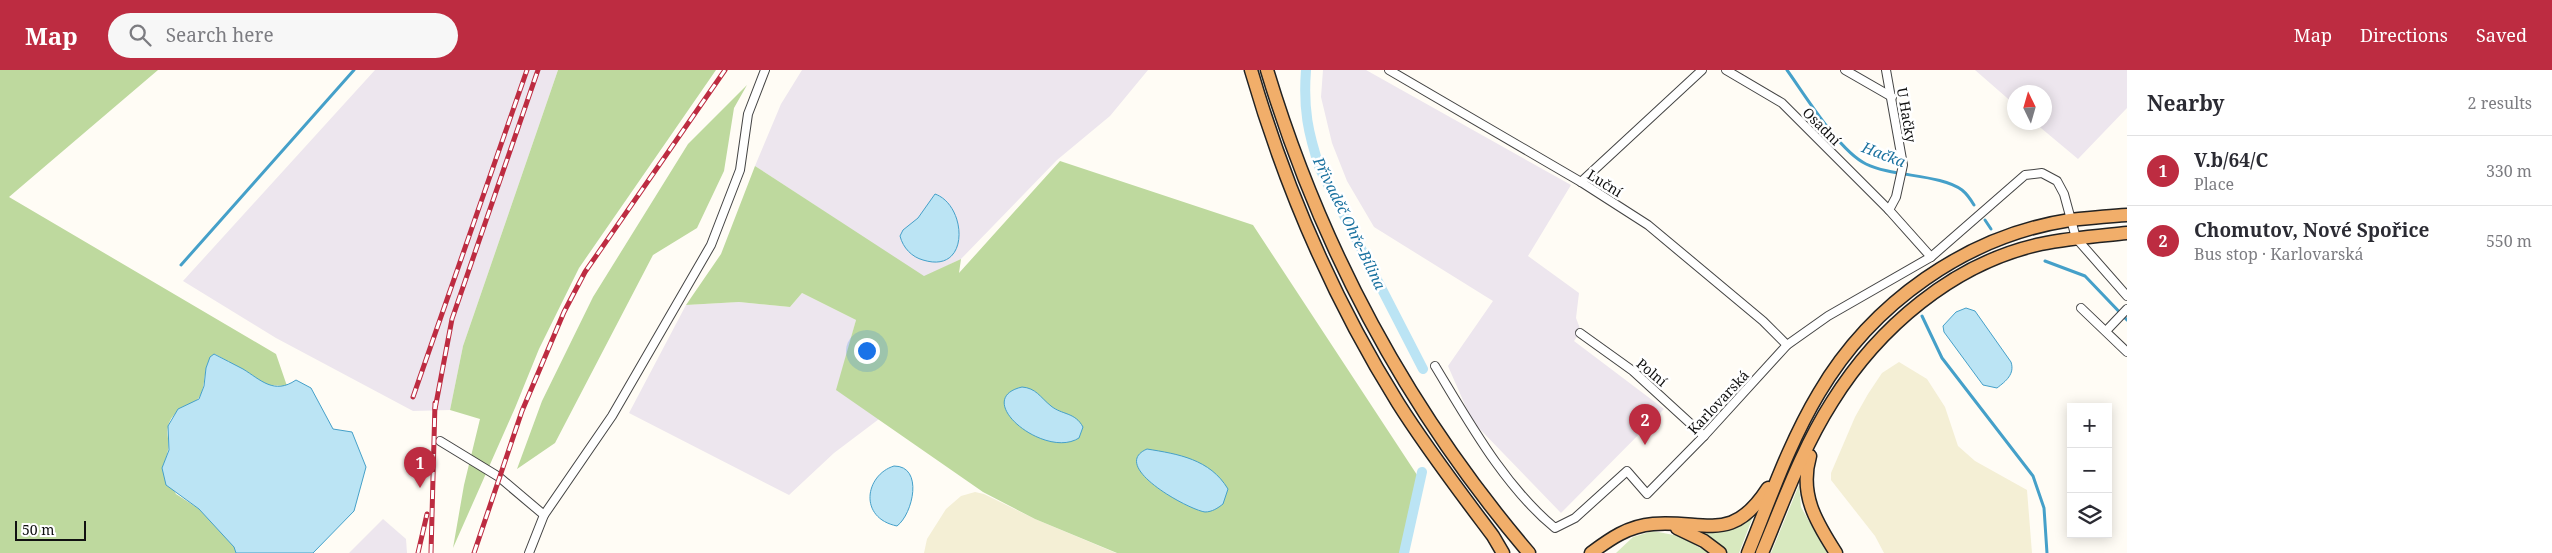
<!DOCTYPE html>
<meta charset="utf-8">
<style>
:root{--surface:#fff;--page:#f7f7f7;--text:#2b2b33;--muted:#7c7c81;--line:#e1e1e2;--accent:#bd2c41}
body{margin:0;font-family:"Noto Serif",serif;background:var(--page);color:var(--text)}
.controls{position:absolute;right:15px;bottom:15px;display:grid;overflow:hidden;border-radius:0px;box-shadow:0 2px 12px #0003}
.controls button{width:45px;height:45px;display:grid;place-items:center;padding:0;border:0;border-bottom:1px solid var(--line);background:var(--surface);color:var(--text);font:25px sans-serif}
.compass{position:absolute;left:2007px;top:15px;width:45px;height:45px;border-radius:50%;background:var(--surface);box-shadow:0 2px 12px #0003;rotate:355deg}
.scale{position:absolute;left:15px;bottom:12px;width:71px;box-sizing:border-box;padding-left:5px;border:2px solid #111;border-top:0;font-size:14px;line-height:18px;white-space:nowrap;color:#111;-webkit-text-stroke:4px #fff;paint-order:stroke}
.you{position:absolute;left:866px;top:280px;width:18px;height:18px;margin:-12px;border:4px solid #fff;border-radius:50%;background:#1a73e8;box-shadow:0 0 0 8px #1a73e833}
.badge{display:grid;place-items:center;width:32px;height:32px;border-radius:50%;background:var(--accent);color:#fff;font-size:16px;font-weight:700}
.pin{position:absolute;translate:-50% -41px;filter:drop-shadow(0 1px 2px #0008)}
.pin::after{content:'';position:absolute;top:26px;width:18px;height:15px;background:inherit;clip-path:polygon(0 0,100% 0,50% 100%)}
.list{margin:0;padding:0;list-style:none}
h2{display:flex;justify-content:space-between;align-items:center;height:65px;margin:0;padding:0 20px;font-size:21px}
h2 small{font-size:16px;font-weight:400;color:var(--muted)}
.list li{display:grid;grid-template-columns:32px 1fr auto;gap:15px;align-items:center;box-sizing:border-box;height:70px;padding:0 20px;border-top:1px solid var(--line)}
.list b{display:block;font-size:19px;white-space:nowrap}
.list p{margin:0;font-size:16px;white-space:nowrap;color:var(--muted)}
.list em{font-size:16px;font-style:normal;color:var(--muted)}
.icon{flex:none;width:28px;height:28px;fill:none;stroke:currentColor;stroke-width:2;stroke-linecap:round;stroke-linejoin:round}
.map{position:relative;flex:none;width:2127px;height:483px;overflow:hidden}
header{display:flex;align-items:center;gap:30px;box-sizing:border-box;height:70px;padding:0 25px;background:var(--accent);color:#fff}
header strong{font-size:24px}
nav{display:flex;gap:28px;margin-inline-start:auto;font-size:18px}
.search{width:350px;height:45px;background:var(--page);display:flex;align-items:center;gap:12px;box-sizing:border-box;padding:0 18px;border-radius:28px;color:var(--muted);font-size:19px}
main{display:flex}
aside{flex:1;background:var(--surface)}
.map>svg:first-child{display:block}
</style>
<header>
<strong>Map</strong>
<div class="search"><svg class="icon" aria-label="search" viewBox="0 0 24 24"><circle cx="10" cy="10" r="6"/><path d="M15 15l6 6"/></svg>Search here</div>
<nav><a>Map</a><a>Directions</a><a>Saved</a></nav>
</header>
<main>
<div class="map">
<svg width="2127" height="483" viewBox="0 0 2127 483">
<rect width="100%" height="100%" fill="#fffcf5"/>
<g fill="#ede6ee">
<polygon points="375,0 558,0 463,276 450,340 413,341 276,268 183,211"/>
<polygon points="802,0 1148,0 1110,46 1057,90 961,189 924,207 755,96 781,34"/>
<polygon points="1323,0 1366,0 1571,115 1528,186 1579,223 1576,248 1581,261 1574,271 1664,339 1561,443 1472,351 1448,296 1493,231 1374,157 1347,111 1332,73 1321,27"/>
<polygon points="1975,0 2127,0 2127,38 2078,89 2035,53 2044,52 2044,22 2014,22 2014,34"/>
<polygon points="802,223 856,250 837,320 879,349 834,383 789,425 629,343 686,235 739,232 790,237"/>
<polygon points="383,449 406,469 407,483 349,483"/>
</g>
<g fill="#f4efd5">
<polygon points="1899,292 1927,309 1945,337 1958,376 1975,391 2027,420 2032,483 1884,483 1875,466 1831,410 1831,403 1855,347 1868,324 1882,303"/>
<polygon points="975,422 984,424 1035,449 1116,483 924,483 927,469 946,439 961,426"/>
</g>
<g fill="#d8e9bf">
<polygon points="1799,415 1801,437 1827,483 1771,483"/>
<polygon points="1754,444 1739,483 1728,483 1715,470 1700,461"/>
<polygon points="1653,461 1679,466 1709,483 1616,483 1633,467"/>
</g>
<g fill="#bed99e">
<path d="M0,0H158L9,127L276,284L287,316L264,315L245,301L215,284C202,292 207,314 200,326C193,338 172,337 168,357C166,364 170,373 168,380C167,386 164,393 162,398L176,424L199,439L235,477L236,483H0Z"/>
<polygon points="558,0 716,0 579,198 539,279 515,338 453,478 464,415 480,349 450,340 463,276"/>
<polygon points="747,15 734,38 724,101 697,158 653,185 555,373 517,399 542,331 593,227 688,74"/>
<polygon points="1060,91 1253,155 1421,411 1405,483 1117,483 1035,449 983,422 836,320 856,250 802,223 790,237 739,232 686,235 721,184 755,96 924,206 961,189 959,203"/>
</g>
<g fill="#bbe4f4" stroke="#45a0c9">
<path d="M935,124C967,135 971,205 923,190C912,187 903,178 900,166L903,160L918,148Z"/>
<path d="M1966,238L1975,241L2011,292C2015,304 2006,311 1997,318L1983,315L1944,262L1943,256L1956,242Z"/>
<path d="M214,284C224,289 233,294 243,299C261,310 274,325 296,310L311,318L333,359L352,362L366,397L354,441L313,483H236L234,477L199,439L166,415L162,398L169,380L168,356L178,339L199,329L204,316L206,298L210,287Z"/>
<path d="M1022,317C1036,318 1040,327 1051,336C1062,345 1075,342 1083,357L1079,368C1045,390 970,329 1022,317Z"/>
<path d="M1147,379C1178,384 1210,389 1228,419L1223,434C1218,438 1212,442 1205,442C1189,440 1108,396 1147,379Z"/>
<path d="M894,396C924,396 913,444 897,456C858,448 865,405 894,396Z"/>
</g>
<g fill="none" stroke-linecap="round" stroke-linejoin="round">
<g stroke="#45a0c9" stroke-width="3">
<path d="M1787,0C1805,25 1839,81 1866,94C1892,107 1941,104 1962,120C1967,124 1971,130 1974,135"/>
<polyline points="1985,150 1991,159"/>
<polyline points="2045,191 2085,206 2127,250"/>
<polyline points="181,195 354,0"/>
<polyline points="1922,246 1942,288 2033,406 2044,438 2047,483"/>
</g>
<g stroke="#bbe4f4" stroke-width="10">
<path d="M1306,0C1303,39 1308,63 1320,99L1423,299"/>
<polyline points="1404,483 1422,402"/>
</g>
<defs>
<g id="minor">
<polyline points="1389,0 1581,112 1648,155 1763,251 1787,275"/>
<polyline points="1726,0 1782,33 1889,140 1931,187"/>
<polyline points="1845,0 1892,27"/>
<polyline points="1886,0 1903,95 1896,127 1889,140"/>
<polyline points="1581,112 1702,0"/>
<polyline points="2081,238 2127,282"/>
<polyline points="2106,261 2127,239"/>
<polyline points="1580,263 1633,301 1704,366"/>
<path d="M1435,296C1469,352 1504,416 1555,458L1575,448L1627,401L1647,424L1704,366L1787,275L1828,246L1931,187L2025,105L2042,103L2057,111L2064,124L2076,168L2127,226"/>
<polyline points="440,371 499,407 544,445"/>
<polyline points="529,483 544,445 612,346 711,175 740,100 748,44 765,0"/>
</g>
<g id="trunk">
<path d="M1251,0C1285,117 1333,229 1398,333C1427,379 1460,422 1493,466L1503,483"/>
<path d="M1267,0C1321,179 1408,341 1529,483"/>
<path d="M1810,386C1799,424 1816,452 1836,483"/>
<polyline points="1677,458 1704,471 1720,483"/>
<path d="M1591,483C1610,469 1628,456 1653,454C1707,450 1732,474 1768,418"/>
<path d="M1748,483C1770,429 1789,373 1819,323C1872,233 1966,166 2070,150C2089,148 2108,146 2127,145"/>
<path d="M1762,483C1783,433 1802,379 1832,332C1878,258 1953,193 2041,174C2069,168 2098,166 2127,163"/>
</g>
</defs>
<use href="#minor" stroke="#444" stroke-width="10"/>
<use href="#trunk" stroke="#222" stroke-width="15"/>
<use href="#minor" stroke="#fff" stroke-width="8"/>
<use href="#trunk" stroke="#f1ae6a" stroke-width="12"/>
<defs>
<g id="rail">
<polyline points="413,327 527,0"/>
<polyline points="435,339 452,249 538,0"/>
<polyline points="418,483 427,444"/>
<polyline points="431,483 435,333"/>
<polyline points="474,483 522,341 564,242 585,202 725,0"/>
</g>
</defs>
<use href="#rail" stroke="#bd2c41" stroke-width="5"/>
<use href="#rail" stroke="#fff" stroke-width="3" stroke-dasharray="9" stroke-linecap="butt"/>
</g>
<g text-anchor="middle" dominant-baseline="central" stroke-width="5" stroke-linejoin="round" paint-order="stroke">
<g font-size="14" fill="#111" stroke="#fff">
<text transform="translate(1907 45) rotate(80)">U Hačky</text>
<text transform="translate(1822 56) rotate(45)">Osadní</text>
<text transform="translate(1605 113) rotate(32)">Luční</text>
<text transform="translate(1652 302) rotate(40)">Polní</text>
<text transform="translate(1718 332) rotate(-47)">Karlovarská</text>
</g>
<g font-size="15" font-style="italic" fill="#1d73a0" stroke="#fff">
<text transform="translate(1884 84) rotate(21)">Hačka</text>
<text transform="translate(1350 153) rotate(64)">Přivaděč Ohře-Bílina</text>
</g>
</g>
</svg>
<div class="controls">
<button>+</button>
<button>−</button>
<button><svg class="icon" aria-label="layers" viewBox="0 0 24 24"><path d="M12 4l9 5-9 5-9-5zM3 14l9 5 9-5"/></svg></button>
</div>
<svg class="compass" viewBox="-18 -18 36 36"><path d="M0-13l5 13h-10z" fill="#e53935"/><path d="M0 13l5-13h-10z" fill="#7c7c81"/></svg>
<div class="scale">50 m</div>
<div class="you"></div>
<div class="pin badge" style="left:420px;top:418px">1</div>
<div class="pin badge" style="left:1645px;top:375px">2</div>
</div>
<aside>
<h2>Nearby<small>2 results</small></h2>
<ul class="list">
<li><span class="badge">1</span><div><b>V.b/64/C</b><p>Place</p></div><em>330 m</em></li>
<li><span class="badge">2</span><div><b>Chomutov, Nové Spořice</b><p>Bus stop · Karlovarská</p></div><em>550 m</em></li>
</ul>
</aside>
</main>
